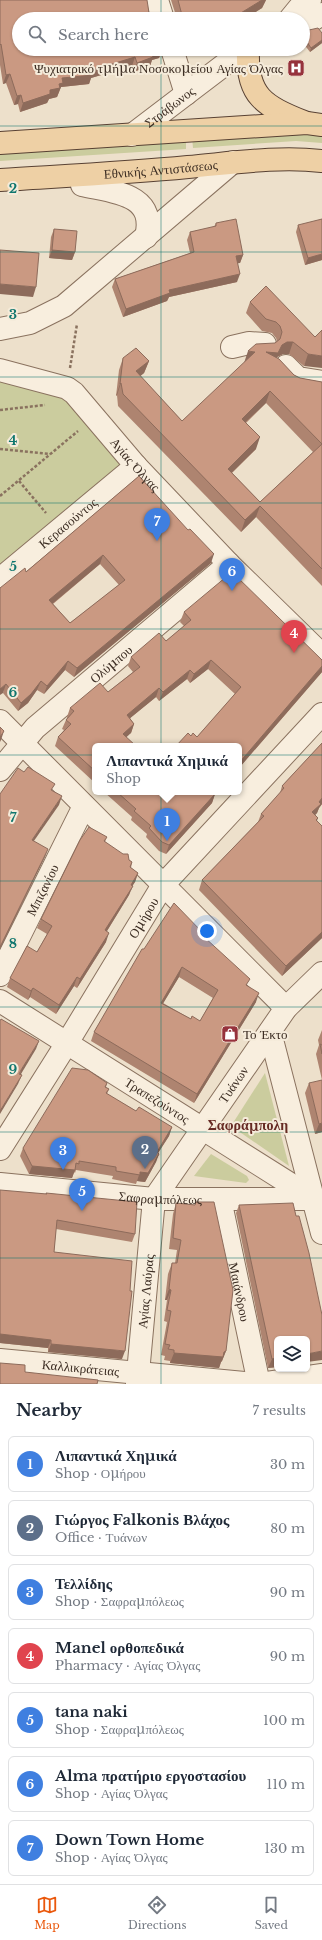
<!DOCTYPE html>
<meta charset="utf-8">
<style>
:root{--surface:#fff;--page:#f2f2f3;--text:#1f2937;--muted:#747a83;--line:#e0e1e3;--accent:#ea580c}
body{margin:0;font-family:"Libre Baskerville",serif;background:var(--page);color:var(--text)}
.controls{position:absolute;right:12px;bottom:12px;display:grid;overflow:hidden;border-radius:6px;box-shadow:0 1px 3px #0004}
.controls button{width:36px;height:36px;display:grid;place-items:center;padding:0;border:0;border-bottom:1px solid var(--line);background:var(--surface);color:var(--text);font:20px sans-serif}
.you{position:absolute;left:207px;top:931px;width:14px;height:14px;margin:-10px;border:3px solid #fff;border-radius:50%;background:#1a73e8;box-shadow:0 0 0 6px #1a73e833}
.badge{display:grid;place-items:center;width:26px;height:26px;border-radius:50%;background:var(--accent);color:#fff;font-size:13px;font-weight:700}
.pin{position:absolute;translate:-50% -33px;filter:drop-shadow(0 1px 2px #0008)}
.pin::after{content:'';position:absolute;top:21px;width:14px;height:12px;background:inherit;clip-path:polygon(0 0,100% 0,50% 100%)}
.popup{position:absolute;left:92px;top:743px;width:150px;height:52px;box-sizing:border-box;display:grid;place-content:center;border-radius:6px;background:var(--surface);filter:drop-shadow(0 1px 3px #0005);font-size:13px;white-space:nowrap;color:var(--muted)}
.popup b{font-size:15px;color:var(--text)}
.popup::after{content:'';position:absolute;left:50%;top:100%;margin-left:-8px;border:8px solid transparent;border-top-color:var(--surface)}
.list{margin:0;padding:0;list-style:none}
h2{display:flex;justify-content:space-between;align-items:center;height:52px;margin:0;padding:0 16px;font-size:17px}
h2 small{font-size:13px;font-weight:400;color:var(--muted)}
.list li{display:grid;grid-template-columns:26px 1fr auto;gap:12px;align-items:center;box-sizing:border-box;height:56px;margin:0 8px 8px;padding:0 8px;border:1px solid var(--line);border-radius:6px}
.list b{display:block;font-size:15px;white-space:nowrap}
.list p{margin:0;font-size:13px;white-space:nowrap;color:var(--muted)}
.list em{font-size:13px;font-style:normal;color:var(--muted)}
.icon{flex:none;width:22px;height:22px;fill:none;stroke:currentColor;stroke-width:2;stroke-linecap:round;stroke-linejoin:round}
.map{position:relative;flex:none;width:322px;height:1384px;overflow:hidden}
.search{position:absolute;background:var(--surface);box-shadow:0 1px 3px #0004;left:12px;right:12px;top:12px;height:44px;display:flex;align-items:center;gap:10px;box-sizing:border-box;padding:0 14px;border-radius:22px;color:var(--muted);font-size:15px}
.sheet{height:500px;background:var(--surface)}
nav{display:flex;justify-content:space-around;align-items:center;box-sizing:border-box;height:56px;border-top:1px solid var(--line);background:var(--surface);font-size:11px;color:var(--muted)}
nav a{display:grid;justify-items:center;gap:2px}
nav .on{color:var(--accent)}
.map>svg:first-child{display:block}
</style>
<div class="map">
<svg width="322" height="1384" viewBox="0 0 322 1384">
<rect width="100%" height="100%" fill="#ede0cb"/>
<g fill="#cbcc9e">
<polygon points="322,132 322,143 296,141 193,148 192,137"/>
<polygon points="186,138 186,149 0,161 0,150"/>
<polygon points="0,375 60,390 130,464 0,566"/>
<polygon points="265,1073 289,1166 231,1126"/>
<polygon points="211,1154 247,1176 249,1180 246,1183 194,1176"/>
</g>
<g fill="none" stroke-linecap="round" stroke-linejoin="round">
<defs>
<g id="minor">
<polyline points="157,0 163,19"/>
<polyline points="290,19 299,8 310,0"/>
<polyline points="303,23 311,21 322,14"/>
<polyline points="172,49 186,94"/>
<path id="s1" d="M132,135L245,49"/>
<path d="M82,185C112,192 157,193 146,237"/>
<polyline points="0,329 30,323 64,306 233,162"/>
<polyline points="232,347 249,343 265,344"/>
<polyline points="286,366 298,378 322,382"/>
<path id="s2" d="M0,370L67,388L74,393L136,466L229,564L322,655"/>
<path id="s3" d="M0,579L136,466"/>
<polyline points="0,721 286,1008"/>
<path id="s4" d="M0,770L35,728L229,564"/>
<path id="s5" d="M0,975L84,806"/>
<path id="s6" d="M0,1001L314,1199"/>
<polyline points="270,1032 322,1233"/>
<path id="s7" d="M0,1149L67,1043L163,885L322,714"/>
<path id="s8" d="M0,1184L154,1199H315"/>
<path id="s9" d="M220,1199L259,1384"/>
<path id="s10" d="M0,1360L256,1384"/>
<path id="s11" d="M137,1384L154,1199L286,1008L322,973"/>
<polyline points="260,1384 322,1375"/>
</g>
<g id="major">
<path d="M248,49C246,96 264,106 304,122"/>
<polyline points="0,143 307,123 322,125"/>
<path id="s12" d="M0,180C63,176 126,173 188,167C233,163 278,156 322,161"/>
</g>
</defs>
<use href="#minor" stroke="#8a725f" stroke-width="24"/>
<use href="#major" stroke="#584133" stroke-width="24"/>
<g stroke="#8a725f" stroke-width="2.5" stroke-dasharray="3 2" stroke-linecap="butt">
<polyline points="70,368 77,324"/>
<polyline points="0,410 45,405"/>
<polyline points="0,449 50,454"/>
<polyline points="19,481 46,513"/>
<polyline points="0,496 78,431"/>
</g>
<use href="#minor" stroke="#f8eede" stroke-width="22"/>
<use href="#major" stroke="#eed0a5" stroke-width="22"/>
</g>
<g fill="#ae8470" fill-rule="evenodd">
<polygon points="0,0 19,49 163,49 159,58 152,60 150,66 133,72 132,66 91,78 89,84 61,87 57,97 49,99 47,103 20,112 18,104 14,105 6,83 3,84 0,65"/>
<polygon points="171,0 266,0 262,8 244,19 177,19"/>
<polygon points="322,33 322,43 310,52 303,43 303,35"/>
<polygon points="216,223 243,255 240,263 237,263 237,282 169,297 167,301 123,317 112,287 115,279 190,253 187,240 190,232 214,227"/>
<polygon points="298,225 322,260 305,265 296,232"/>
<polygon points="54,229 75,252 72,260 49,258 51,237"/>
<path d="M250,302L315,337L322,330L304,366L289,354H283L277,357V358L294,375L300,378L322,382V586L256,517L241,532L118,406L117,395L116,396L119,370L123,358L149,361L144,373L140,376L182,421L277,341L276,338L272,333L262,331L246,313ZM266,403L313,452L260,502L232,473L256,449L246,423Z"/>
<path d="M139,476L211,563L74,677L65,670L44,694L37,690L28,703L18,711L3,693L26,572ZM100,564L119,585L70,623L53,604Z"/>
<polygon points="184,612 322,672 239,768 191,736 197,737 235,694 208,669 190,683 187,679 159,701 156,697 130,718 134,724 131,733 95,746 95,783 55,746 58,737 64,730 62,729 66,720 67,718 67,717 70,708 108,692 133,672 128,666 131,657 166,641 184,626 180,622"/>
<polygon points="322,743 322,804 319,808 317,813 315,815 318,818 317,821 322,938 282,976 199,890 202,880 258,822 261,814 280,793 282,786"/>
<polygon points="104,792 215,792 214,793 215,794 212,803 166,854 159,851 146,837 147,834 131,820 132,817"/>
<polygon points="107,837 105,842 132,862 131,868 138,873 135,882 132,886 129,895 107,931 106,942 77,988 74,986 56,1014 30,997 28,1000 7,987 10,978 37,952 47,934 37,928 41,919"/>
<path d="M204,934L203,936L247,986L256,1002L194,1103L91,1041L94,1032L144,949ZM179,977L213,998L200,1021L191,1019L163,1003Z"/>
<polygon points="322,1030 322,1080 316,1054 319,1045 318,1040"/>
<polygon points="107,1083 106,1087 109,1089 107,1094 136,1111 172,1127 169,1136 158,1153 156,1162 145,1182 137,1181 136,1184 112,1179 113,1176 76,1170 75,1173 74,1172 72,1178 29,1174 20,1156 23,1148"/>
<polygon points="309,1083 322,1132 315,1134 305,1093"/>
<polygon points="0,1192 45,1194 46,1193 135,1234 132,1242 56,1229 54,1252 122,1359 48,1352 48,1348 0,1343"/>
<polygon points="196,1202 226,1351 222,1361 221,1362 219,1368 170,1363 170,1361 164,1360 165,1356 161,1355 167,1322 164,1321 167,1300 165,1300 168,1274 172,1263 175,1263 177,1250 169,1249 173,1214 176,1203 195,1205"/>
<polygon points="239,1205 277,1367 268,1368 236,1213"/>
</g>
<g fill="#8d6b5b">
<polygon points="262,0 266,0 262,8 244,19 231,19"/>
<polygon points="322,40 322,43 310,52 311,48"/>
<polygon points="161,49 163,49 159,58 152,60 150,66 133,72 137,63 152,52"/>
<polygon points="135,57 132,66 91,78 89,84 61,87 57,97 49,99 47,103 20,112 23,103 50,90 59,84 62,78"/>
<polygon points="10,74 6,83 3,84 6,75"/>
<polygon points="21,95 18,104 14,105 17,96"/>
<polygon points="52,250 75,252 72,260 49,258"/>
<polygon points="322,254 322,260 305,265 308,258"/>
<polygon points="243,255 240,263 233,264 236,256"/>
<polygon points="240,274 237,282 169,297 167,301 123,317 126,309 169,290"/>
<polygon points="0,284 36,287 33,297 0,294"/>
<polygon points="287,342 293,342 289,354 283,354 277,357 274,365 266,352"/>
<polygon points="248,351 255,352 244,363"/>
<polygon points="308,354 322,356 322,368 304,366"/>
<polygon points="149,361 144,373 132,383 136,371"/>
<polygon points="121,383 117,395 116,396 120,384"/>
<polygon points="270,391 266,403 237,430 242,419"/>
<polygon points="260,437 256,449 223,481 228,469"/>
<polygon points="260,506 256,517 241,532 245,520"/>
<polygon points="214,554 211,563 74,677 77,668"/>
<polygon points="103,555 100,564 46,609 49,600"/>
<polygon points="211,660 208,669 190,683 194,674"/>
<polygon points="68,661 65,670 44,694 47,686"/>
<polygon points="322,666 322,672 239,768 239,763"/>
<polygon points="190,670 187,679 159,701 163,692"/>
<polygon points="41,681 37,690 28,703 18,711 21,703"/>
<polygon points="6,684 3,693 0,695 0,689"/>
<polygon points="159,688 156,697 123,724 127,715"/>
<polygon points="134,724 131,733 120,743 123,734"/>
<polygon points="4,731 1,740 0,742 0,737"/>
<polygon points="215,794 212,803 166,854 169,845"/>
<polygon points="62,796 59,805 29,848 32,840"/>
<polygon points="322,798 322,804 319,808 317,813 308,822 312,812"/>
<polygon points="48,849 45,857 0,949 0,947"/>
<polygon points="138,873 135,882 127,894 131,885"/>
<polygon points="133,886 129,895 102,939 105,930"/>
<polygon points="322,932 322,938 282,976 286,966"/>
<polygon points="109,933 106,942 77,988 80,979"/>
<polygon points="182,967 179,977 158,1012 161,1003"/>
<polygon points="77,977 74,986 56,1014 59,1005"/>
<polygon points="33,988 30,997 28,1000 31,991"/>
<polygon points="259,993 256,1002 194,1103 197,1094"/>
<polygon points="39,1041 36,1049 18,1079 21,1070"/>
<polygon points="22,1075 18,1084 0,1114 0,1111"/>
<polygon points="322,1123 322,1132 315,1134 319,1124"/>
<polygon points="172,1127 169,1136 153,1161 157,1152"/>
<polygon points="159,1154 156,1162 145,1182 137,1181 140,1172"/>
<polygon points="32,1166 75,1170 72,1178 29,1174"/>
<polygon points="169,1289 171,1290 167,1300 165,1300"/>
<polygon points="0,1334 51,1340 48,1348 0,1343"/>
<polygon points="51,1344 125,1351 122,1359 48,1352"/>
<polygon points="226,1351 222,1361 221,1362 219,1368 170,1363 174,1353 224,1352"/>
<polygon points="322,1351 322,1360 307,1362 307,1354"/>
<polygon points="277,1358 277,1367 268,1368 272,1359"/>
</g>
<g fill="#ca9982" stroke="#8d6b5b" fill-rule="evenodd">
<polygon points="0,0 147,0 150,19 19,19 19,49 161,49 152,52 153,57 137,63 135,57 92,70 93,75 62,78 63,83 59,84 60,88 50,90 50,94 23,103 21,95 17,96 10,74 6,75 1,44 0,45"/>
<polygon points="178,0 262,0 231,19 183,19"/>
<polygon points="318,28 322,33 322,40 311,48 303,36 303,35 309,30"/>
<polygon points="236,219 243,255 236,256 240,274 169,290 170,293 126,309 115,279 194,252 190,232 216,226 216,223"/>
<polygon points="322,219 322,254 308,258 298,225"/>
<polygon points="54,229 77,231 75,252 52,250"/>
<polygon points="0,250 39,253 36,287 0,284"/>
<path d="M266,286L315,337L322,330V356L308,354L293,342H287L282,345L278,353L266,352L279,359L294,375L300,378L322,382V569L260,506L245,520L123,394L121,383L120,384L123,358L136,348L149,361L136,371L182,421L255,352L248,351L256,344L275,343L280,339L282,332L280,326L276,322L266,319L250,302ZM270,391L322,444L260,502L228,469L260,437L242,419Z"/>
<path d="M139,476L188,530L190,529L214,554L77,668L68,661L47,686L41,681L31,694L21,703L6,684L0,689V588L25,568L26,572ZM103,555L125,580L70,623L49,600Z"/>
<polygon points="232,572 322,660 322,666 239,763 239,746 176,746 188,733 191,736 193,733 197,737 241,687 211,660 194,674 190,670 163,692 159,688 127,715 134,724 123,734 136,746 95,746 95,771 58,737 71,724 66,720 74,711 70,708 100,683 108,692 140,667 131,657 159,633 166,641 191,620 184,612"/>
<polygon points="0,727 4,731 0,737"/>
<polygon points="322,743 322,798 319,802 321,804 312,812 318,818 316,820 322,826 322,932 286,966 202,880 264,816 261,814 284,788 282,786"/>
<polygon points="28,767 55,784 51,790 62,796 32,840 48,849 0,947 0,794 18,768 24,772"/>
<polygon points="117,792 212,792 215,794 169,845 162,842 149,828 151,826 134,811 136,809"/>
<polygon points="89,827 107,837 104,841 123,854 128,854 129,860 132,862 130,867 138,873 131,885 133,886 105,930 109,933 80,979 77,977 59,1005 33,988 31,991 10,978 27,946 37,952 52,926 41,919 80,840"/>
<path d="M174,903L204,934L203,936L250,979L246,985L259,993L197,1094L94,1032L142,949H144ZM182,967L218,990L200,1021L192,1016L191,1019L161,1003Z"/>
<polygon points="1,1019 39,1041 21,1070 19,1074 22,1075 0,1111 0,1021"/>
<polygon points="320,1044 322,1045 322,1054"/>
<polygon points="72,1068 88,1070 107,1083 105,1087 109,1089 106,1093 136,1111 139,1107 172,1127 157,1152 159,1154 148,1173 140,1172 140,1175 116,1171 116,1167 79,1161 79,1164 76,1163 75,1170 32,1166 23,1148"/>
<polygon points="322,1080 322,1123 319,1124 309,1083"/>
<polygon points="0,1190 47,1194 46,1193 137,1202 135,1234 57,1220 54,1252 132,1261 130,1291 132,1291 125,1351 51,1344 51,1340 0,1334"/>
<polygon points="196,1202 214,1202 233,1290 226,1351 224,1352 223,1357 174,1353 174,1350 168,1349 170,1345 165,1344 171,1311 167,1310 171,1290 169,1289 172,1263 177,1263 181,1240 173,1238 176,1203 195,1205"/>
<polygon points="293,1203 296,1216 299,1216 309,1253 322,1315 322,1351 307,1354 307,1339 277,1339 277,1358 272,1359 239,1205"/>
<polygon points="0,1363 25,1365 25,1372 98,1380 97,1384 0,1384"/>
</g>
<path fill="none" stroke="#0f766e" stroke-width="1" stroke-opacity="0.55" d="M161,0V19M161,49V1384M0,126H322M0,252H322M0,377H322M0,503H322M0,629H322M0,755H322M0,881H322M0,1007H322M0,1132H322M0,1258H322"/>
<defs>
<symbol id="hospital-square" viewBox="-11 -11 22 22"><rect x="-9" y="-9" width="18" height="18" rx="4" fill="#96323c" stroke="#f5ebda"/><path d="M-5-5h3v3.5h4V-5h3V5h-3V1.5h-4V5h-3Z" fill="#fff"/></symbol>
<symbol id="shop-square" viewBox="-11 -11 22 22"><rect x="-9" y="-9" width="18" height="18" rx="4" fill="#96323c" stroke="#f5ebda"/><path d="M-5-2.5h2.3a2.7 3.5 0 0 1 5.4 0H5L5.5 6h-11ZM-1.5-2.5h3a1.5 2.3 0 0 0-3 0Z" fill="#fff"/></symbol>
</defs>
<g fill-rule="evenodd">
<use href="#hospital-square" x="286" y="58" width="20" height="20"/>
<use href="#shop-square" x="220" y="1024" width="20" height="20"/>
</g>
<g text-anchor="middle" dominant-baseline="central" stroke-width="4" stroke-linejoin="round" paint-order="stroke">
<g font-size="13" fill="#3b2c22" stroke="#f5ebda" text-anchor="end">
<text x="283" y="68">Ψυχιατρικό τμήμα Νοσοκομείου Αγίας Όλγας</text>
<text x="243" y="1034" text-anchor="start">Το Έκτο</text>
</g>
<g font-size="13" fill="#3b2c22" stroke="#f5ebda">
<text stroke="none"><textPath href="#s1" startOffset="47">Στράβωνος</textPath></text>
<text stroke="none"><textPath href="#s12" startOffset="161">Εθνικής Αντιστάσεως</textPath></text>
<text stroke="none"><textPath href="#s2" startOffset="172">Αγίας Όλγας</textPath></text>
<text stroke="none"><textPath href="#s3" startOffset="88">Κερασούντος</textPath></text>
<text stroke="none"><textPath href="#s4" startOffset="154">Ολύμπου</textPath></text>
<text stroke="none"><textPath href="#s5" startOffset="95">Μπιζανίου</textPath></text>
<text stroke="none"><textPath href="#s7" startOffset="272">Ομήρου</textPath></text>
<text stroke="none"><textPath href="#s11" startOffset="325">Τυάνων</textPath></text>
<text stroke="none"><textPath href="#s6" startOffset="186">Τραπεζούντος</textPath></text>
<text stroke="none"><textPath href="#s8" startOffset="161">Σαφραμπόλεως</textPath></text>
<text stroke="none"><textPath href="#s11" startOffset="93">Αγίας Λαύρας</textPath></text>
<text stroke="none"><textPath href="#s9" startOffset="95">Μαιάνδρου</textPath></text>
<text stroke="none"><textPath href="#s10" startOffset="81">Καλλικράτειας</textPath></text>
</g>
<g font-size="14" font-weight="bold" fill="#662a23" stroke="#f5ebda">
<text x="248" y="1125">Σαφράμπολη</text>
</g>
</g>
<g font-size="13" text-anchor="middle" font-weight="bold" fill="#0f766e" stroke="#f5ebda" stroke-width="4" stroke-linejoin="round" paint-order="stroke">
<text x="13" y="193">2</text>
<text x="13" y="319">3</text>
<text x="13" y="445">4</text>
<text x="13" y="571">5</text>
<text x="13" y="697">6</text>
<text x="13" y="822">7</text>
<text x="13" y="948">8</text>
<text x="13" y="1074">9</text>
</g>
</svg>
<div class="controls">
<button><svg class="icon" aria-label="layers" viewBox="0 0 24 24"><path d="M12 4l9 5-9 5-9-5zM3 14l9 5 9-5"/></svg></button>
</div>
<div class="you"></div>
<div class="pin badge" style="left:167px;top:841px;background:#3f7fe0">1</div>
<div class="popup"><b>Λιπαντικά Χημικά</b>Shop</div>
<div class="pin badge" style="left:145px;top:1169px;background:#5c6f8a">2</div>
<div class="pin badge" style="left:63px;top:1170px;background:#3f7fe0">3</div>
<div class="pin badge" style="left:294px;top:653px;background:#e0444e">4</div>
<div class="pin badge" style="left:82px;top:1211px;background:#3f7fe0">5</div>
<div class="pin badge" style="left:232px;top:591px;background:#3f7fe0">6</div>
<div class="pin badge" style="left:157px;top:541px;background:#3f7fe0">7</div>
<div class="search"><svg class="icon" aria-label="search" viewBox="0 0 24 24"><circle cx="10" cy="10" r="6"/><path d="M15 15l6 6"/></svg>Search here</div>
</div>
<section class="sheet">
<h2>Nearby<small>7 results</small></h2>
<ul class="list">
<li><span class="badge" style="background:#3f7fe0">1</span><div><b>Λιπαντικά Χημικά</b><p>Shop · Ομήρου</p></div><em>30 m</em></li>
<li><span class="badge" style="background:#5c6f8a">2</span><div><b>Γιώργος Falkonis Βλάχος</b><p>Office · Τυάνων</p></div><em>80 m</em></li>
<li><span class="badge" style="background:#3f7fe0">3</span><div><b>Τελλίδης</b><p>Shop · Σαφραμπόλεως</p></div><em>90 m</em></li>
<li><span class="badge" style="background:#e0444e">4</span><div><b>Manel ορθοπεδικά</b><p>Pharmacy · Αγίας Όλγας</p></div><em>90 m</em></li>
<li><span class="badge" style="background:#3f7fe0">5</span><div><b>tana naki</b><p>Shop · Σαφραμπόλεως</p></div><em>100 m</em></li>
<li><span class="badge" style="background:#3f7fe0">6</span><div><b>Alma πρατήριο εργοστασίου</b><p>Shop · Αγίας Όλγας</p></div><em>110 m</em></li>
<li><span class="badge" style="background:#3f7fe0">7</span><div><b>Down Town Home</b><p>Shop · Αγίας Όλγας</p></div><em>130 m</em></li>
</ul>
</section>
<nav>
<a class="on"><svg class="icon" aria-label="map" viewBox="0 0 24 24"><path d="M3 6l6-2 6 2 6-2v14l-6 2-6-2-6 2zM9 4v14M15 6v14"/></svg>Map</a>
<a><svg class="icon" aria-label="directions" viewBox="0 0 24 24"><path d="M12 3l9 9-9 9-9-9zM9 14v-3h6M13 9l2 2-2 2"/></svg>Directions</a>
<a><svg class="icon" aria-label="saved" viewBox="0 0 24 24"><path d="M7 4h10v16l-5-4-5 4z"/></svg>Saved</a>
</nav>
